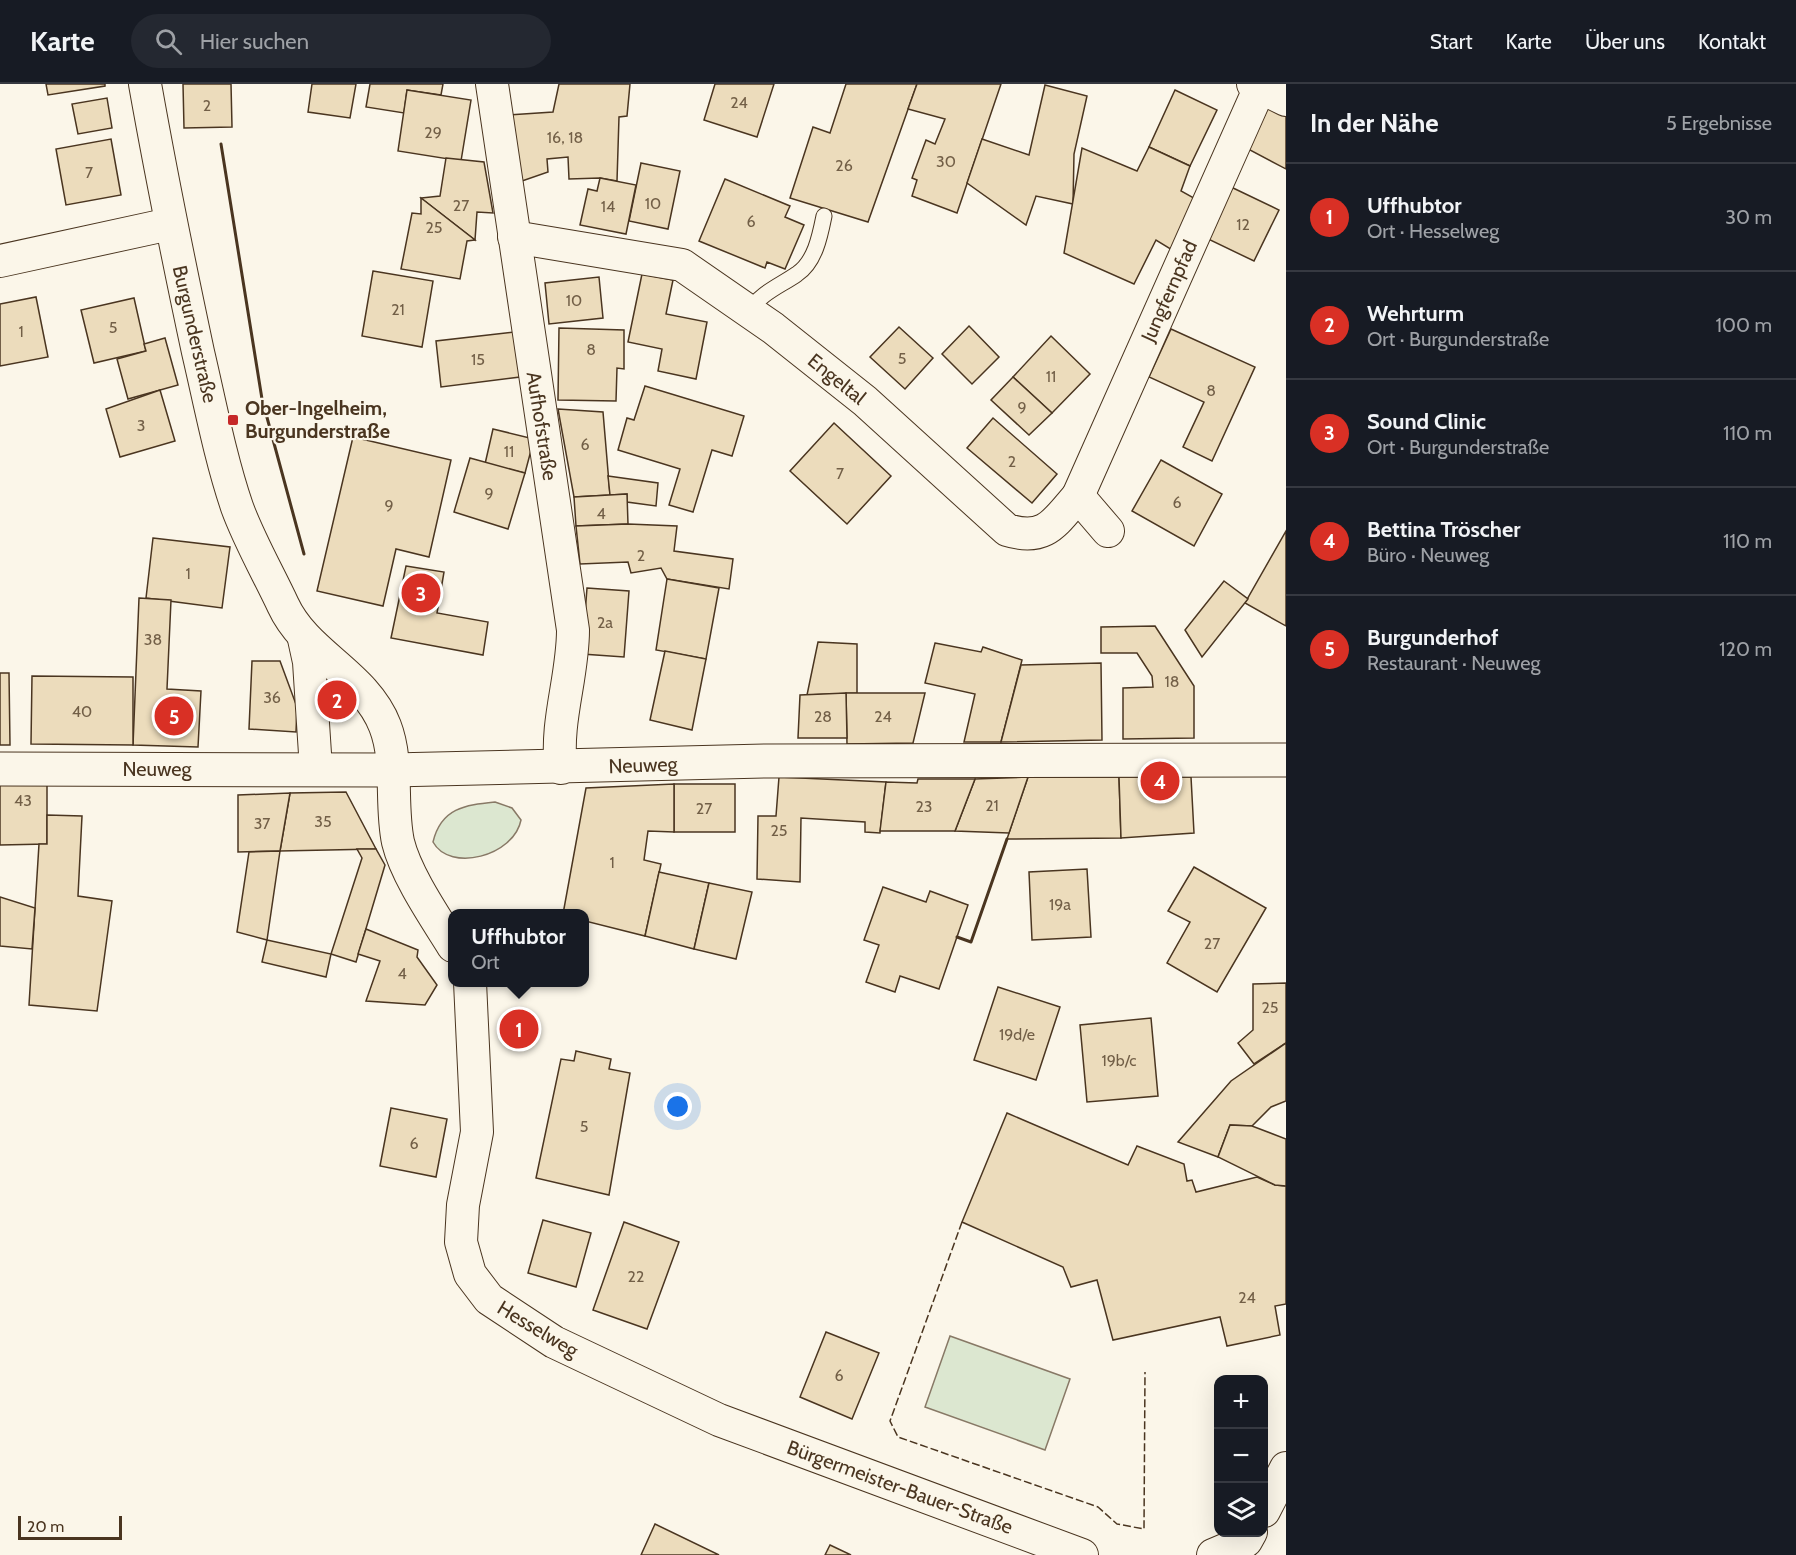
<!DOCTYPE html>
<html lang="de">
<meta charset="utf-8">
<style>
:root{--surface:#171b24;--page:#242831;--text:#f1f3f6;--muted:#9ea1a6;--line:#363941;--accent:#d93025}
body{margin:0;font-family:Cabin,sans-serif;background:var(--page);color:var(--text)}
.controls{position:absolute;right:18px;bottom:18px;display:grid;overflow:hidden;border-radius:12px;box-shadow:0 6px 24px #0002}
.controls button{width:54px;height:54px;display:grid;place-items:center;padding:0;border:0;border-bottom:2px solid var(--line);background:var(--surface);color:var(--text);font:30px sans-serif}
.scale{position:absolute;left:18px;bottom:15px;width:104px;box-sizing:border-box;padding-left:6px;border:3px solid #4a3520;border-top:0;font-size:16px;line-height:21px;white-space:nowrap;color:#4a3520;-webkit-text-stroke:4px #fbf6e9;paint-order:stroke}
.you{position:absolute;left:678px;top:1023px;width:21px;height:21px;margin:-15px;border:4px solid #fff;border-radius:50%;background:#1a73e8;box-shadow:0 0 0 9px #1a73e833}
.badge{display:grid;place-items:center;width:39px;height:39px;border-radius:50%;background:var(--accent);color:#fff;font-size:20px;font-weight:700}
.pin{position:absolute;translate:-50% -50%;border:3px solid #fff;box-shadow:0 2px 6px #0006}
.popup{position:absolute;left:448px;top:825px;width:141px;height:78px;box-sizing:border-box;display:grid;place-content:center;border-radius:12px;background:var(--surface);filter:drop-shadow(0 2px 4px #0005);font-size:20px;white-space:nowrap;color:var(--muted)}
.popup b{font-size:22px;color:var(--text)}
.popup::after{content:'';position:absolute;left:50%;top:100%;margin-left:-12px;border:12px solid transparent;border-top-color:var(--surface)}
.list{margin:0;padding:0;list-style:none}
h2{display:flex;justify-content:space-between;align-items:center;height:78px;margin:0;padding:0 24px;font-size:26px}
h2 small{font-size:20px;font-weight:400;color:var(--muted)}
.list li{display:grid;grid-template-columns:39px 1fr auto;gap:18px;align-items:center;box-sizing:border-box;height:108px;padding:0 24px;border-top:2px solid var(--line)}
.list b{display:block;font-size:22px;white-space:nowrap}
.list p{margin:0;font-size:20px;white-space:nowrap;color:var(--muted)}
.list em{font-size:20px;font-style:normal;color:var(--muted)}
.icon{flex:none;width:33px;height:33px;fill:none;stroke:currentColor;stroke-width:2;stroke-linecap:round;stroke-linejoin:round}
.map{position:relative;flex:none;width:1286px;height:1471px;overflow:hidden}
header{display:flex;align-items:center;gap:36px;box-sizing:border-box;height:84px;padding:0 30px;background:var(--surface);border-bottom:2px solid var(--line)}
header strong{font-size:28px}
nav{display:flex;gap:33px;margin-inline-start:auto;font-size:21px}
.search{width:420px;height:54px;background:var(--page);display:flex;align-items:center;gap:15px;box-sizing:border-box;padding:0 21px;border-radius:33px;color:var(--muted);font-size:22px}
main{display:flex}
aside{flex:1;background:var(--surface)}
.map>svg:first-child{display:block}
</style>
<header>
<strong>Karte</strong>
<div class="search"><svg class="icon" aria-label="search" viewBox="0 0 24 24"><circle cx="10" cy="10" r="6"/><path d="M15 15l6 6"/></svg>Hier suchen</div>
<nav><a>Start</a><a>Karte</a><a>Über uns</a><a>Kontakt</a></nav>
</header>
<main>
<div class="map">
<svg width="1286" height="1471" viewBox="0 0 1286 1471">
<rect width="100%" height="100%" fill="#fbf6e9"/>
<g fill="#dce7d0" stroke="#887966" stroke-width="1.5">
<path d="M495,718L512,724L521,736C514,772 450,789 433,758C441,724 465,721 495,718Z"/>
<polygon points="950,1252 1070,1295 1045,1366 925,1323"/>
</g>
<g fill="#ecdcbc" stroke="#4a3520" stroke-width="1.5">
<polygon points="46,0 105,0 105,2 48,11"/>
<polygon points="183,0 231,0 232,43 184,44"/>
<polygon points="312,0 356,0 350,34 308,28"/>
<polygon points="370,0 443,0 441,11 407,6 404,29 366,23"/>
<polygon points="559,0 630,0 627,32 619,33 617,97 600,94 569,95 568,73 547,75 548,88 522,97 507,31 553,28"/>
<polygon points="715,0 774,0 757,53 704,36"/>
<polygon points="846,0 917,0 868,138 790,114 813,43 830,49"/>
<polygon points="917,0 1001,0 957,129 912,112 917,96 912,94 926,56 935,60 945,35 908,25"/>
<polygon points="1045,1 1087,12 1074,70 1073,120 1036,112 1026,141 967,99 982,55 1029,71"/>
<polygon points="407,6 471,16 461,77 398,67"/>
<polygon points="1175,6 1217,26 1190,82 1149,63"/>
<polygon points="107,14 112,44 78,50 72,20"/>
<polygon points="1272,16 1286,23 1286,85 1248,65"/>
<polygon points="111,55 121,111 66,121 56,65"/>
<polygon points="1149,63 1190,82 1181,107 1201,118 1177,169 1156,156 1134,200 1064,169 1082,64 1137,87"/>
<polygon points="446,74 484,78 493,129 477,128 475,156 421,114 440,112"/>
<polygon points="641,79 680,87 668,145 629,137"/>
<polygon points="600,94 636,101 626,150 580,141 588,105 597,107"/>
<polygon points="725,95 790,122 785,133 804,141 785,185 767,178 765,184 699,157"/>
<polygon points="1231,103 1279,126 1254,177 1206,154"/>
<polygon points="421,114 475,156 467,157 460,195 401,185 412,129 421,130"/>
<polygon points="373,187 433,197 422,263 362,252"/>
<polygon points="642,190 673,196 666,230 707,238 696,295 658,287 662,265 628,258"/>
<polygon points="599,193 603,234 549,240 545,199"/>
<polygon points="36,213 48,273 0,282 0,220"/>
<polygon points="134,214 146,267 94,279 81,226"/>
<polygon points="969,242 999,273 972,300 942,270"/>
<polygon points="899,243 933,274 905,305 870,273"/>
<polygon points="559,244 624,246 624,285 617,284 616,317 558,316"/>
<polygon points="1171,245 1255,283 1212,377 1183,363 1204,318 1149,293"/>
<polygon points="514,248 520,293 441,303 436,257"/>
<polygon points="1051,252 1090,290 1052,329 1013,293"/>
<polygon points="165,254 178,301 128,315 117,275 146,267 144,260"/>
<polygon points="1013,293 1052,329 1029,351 991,316"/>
<polygon points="645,302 744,332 732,372 712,366 693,428 669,421 680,385 618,366 627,334 634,336"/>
<polygon points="160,306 175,357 120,373 106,325"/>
<polygon points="558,325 603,328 610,411 574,413"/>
<polygon points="993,334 1057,390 1032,419 967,364"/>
<polygon points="834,339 891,392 847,440 790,387"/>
<polygon points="493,345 534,355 525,389 485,380"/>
<polygon points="353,353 451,376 429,473 396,465 383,522 317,507"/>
<polygon points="470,374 525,389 508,445 454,428"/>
<polygon points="1161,376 1222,410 1194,462 1132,427"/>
<polygon points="608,392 658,399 656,422 627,418 627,410 610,411"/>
<polygon points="627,410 628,440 576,442 574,413"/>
<polygon points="628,440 677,442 674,467 733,475 729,505 667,495 661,484 631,489 628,478 580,480 576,442"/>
<polygon points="1286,447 1286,542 1245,519"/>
<polygon points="153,454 230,463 222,524 146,514"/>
<polygon points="406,482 444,488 437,529 488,538 483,571 391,554"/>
<polygon points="667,495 719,504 706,575 656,566"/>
<polygon points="1224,497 1248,515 1202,573 1185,546"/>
<polygon points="587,504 629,507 624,573 582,570"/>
<polygon points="139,514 171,516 167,605 201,607 198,663 133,661"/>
<polygon points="1155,542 1194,602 1194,654 1123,655 1123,604 1153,603 1152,592 1137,569 1101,569 1101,543"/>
<polygon points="818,558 857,560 857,609 807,611"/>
<polygon points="935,559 981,568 983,563 1022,576 1001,658 964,658 975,610 925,599"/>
<polygon points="665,567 706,575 692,646 650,636"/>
<polygon points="252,577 280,577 297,623 296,648 249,645"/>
<polygon points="1101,579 1102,656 1001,658 1021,581"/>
<polygon points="0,589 9,589 10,661 0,661"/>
<polygon points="32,592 133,593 133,661 31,660"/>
<circle cx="337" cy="616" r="16"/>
<polygon points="846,609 925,609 913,659 847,660"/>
<polygon points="846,609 847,654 798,654 800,611"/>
<polygon points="779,693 886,698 880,749 865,748 865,738 801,734 800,798 757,795 758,732 776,732"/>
<polygon points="1028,693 1119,693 1121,754 1007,755"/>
<polygon points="1028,693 1009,749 955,747 975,695"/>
<polygon points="1119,693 1191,693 1194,749 1121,754"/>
<polygon points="918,695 975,695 955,747 880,747 886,698 917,699"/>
<rect x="674" y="700" width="61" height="48"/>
<polygon points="674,700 674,748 648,747 644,776 661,780 645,852 585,837 585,830 563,830 586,704"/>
<polygon points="0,701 47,701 47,760 0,761"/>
<polygon points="346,708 376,765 280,767 290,709"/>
<polygon points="290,709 280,767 238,768 238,711"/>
<polygon points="47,731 82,732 78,812 112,817 97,927 29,921 39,760 47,760"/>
<polygon points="357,765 376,765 385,781 356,878 331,870 362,774"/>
<polygon points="280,767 267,856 237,848 249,768"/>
<polygon points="1194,783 1266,824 1217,908 1167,879 1190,838 1168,827"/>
<polygon points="1087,785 1091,853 1032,856 1029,788"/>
<polygon points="659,788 709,799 694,865 645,852"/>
<polygon points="709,799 752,808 736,875 694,865"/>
<polygon points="883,803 926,818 930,807 968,821 939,905 900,892 895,908 866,898 879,861 864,856"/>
<polygon points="0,813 35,824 32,865 0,862"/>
<polygon points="366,845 418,866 417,873 437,901 425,921 366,917 380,877 358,870"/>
<polygon points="267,856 331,870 326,893 262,878"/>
<polygon points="1286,899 1286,959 1254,980 1238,959 1253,946 1253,900"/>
<polygon points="998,903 1060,923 1036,996 974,976"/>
<polygon points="1151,934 1158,1012 1087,1018 1080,941"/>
<polygon points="507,937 534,942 532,954 505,949"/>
<polygon points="1286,959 1286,1017 1271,1023 1252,1042 1230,1041 1218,1073 1178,1058 1231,997"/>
<polygon points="576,967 611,975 609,985 630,989 609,1111 536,1094 561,975 574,977"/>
<polygon points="391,1024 447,1035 436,1093 380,1082"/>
<polygon points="1007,1029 1128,1081 1137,1062 1184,1080 1187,1097 1192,1096 1196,1108 1257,1093 1275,1101 1286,1102 1286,1220 1275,1222 1280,1251 1227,1262 1220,1233 1113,1256 1097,1196 1071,1203 1063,1183 962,1138"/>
<polygon points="1230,1041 1252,1042 1286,1055 1286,1102 1275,1101 1218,1073"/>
<polygon points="543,1136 591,1149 576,1203 528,1189"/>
<polygon points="624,1138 679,1158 647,1245 593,1226"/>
<polygon points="826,1248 879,1269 852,1335 800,1313"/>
<polygon points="655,1440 719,1471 641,1471"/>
<polygon points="830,1461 851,1471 825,1471"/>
</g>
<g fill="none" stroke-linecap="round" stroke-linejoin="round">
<defs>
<path id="lane" d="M749,228C760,209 780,202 797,190C815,178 820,152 824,132"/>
<g id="street">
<path d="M145,0C161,90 179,179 198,268C210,319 220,373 237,423C249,456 268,489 283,521C306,571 365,590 385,642C399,678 390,720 398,758C406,791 435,833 453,862"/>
<path d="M492,0L573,546C573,593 555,638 561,684"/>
<polyline points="1260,3 1286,16"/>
<path d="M514,153L682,181L773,244L865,317L1007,446C1046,458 1055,438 1078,412L1108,447"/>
<polyline points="0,177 170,140"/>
<polyline points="1078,412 1260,3 1253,0"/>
<polyline points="304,555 309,578 316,685"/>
<polyline points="470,898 477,1048 463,1121 461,1158 470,1190 489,1215 554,1258 719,1336 1082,1471"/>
<polyline points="1264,1427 1286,1384"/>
<polyline points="1213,1471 1246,1457 1251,1448"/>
</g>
<polyline id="secondary" points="0,685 393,686 765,677 1286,676"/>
</defs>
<use href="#lane" stroke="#4a3520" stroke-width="17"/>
<use href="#street" stroke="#4a3520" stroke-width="34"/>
<use href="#secondary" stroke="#4a3520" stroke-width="35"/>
<use href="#lane" stroke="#fbf6e9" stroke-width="15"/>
<use href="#street" stroke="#fbf6e9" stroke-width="32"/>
<use href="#secondary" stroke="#fbf6e9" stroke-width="33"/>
<polyline stroke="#4a3520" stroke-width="1.5" stroke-dasharray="8 3" stroke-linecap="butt" points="962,1138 890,1337 898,1353 1098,1423 1117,1440 1144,1445 1145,1288"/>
<g stroke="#4a3520" stroke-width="3">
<polyline points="221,60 262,315 304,470"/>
<polyline points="957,853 971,858 1007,755"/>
</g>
</g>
<rect fill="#c62828" stroke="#fbf6e9" stroke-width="2" x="227" y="330" width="12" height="12" rx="3"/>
<g text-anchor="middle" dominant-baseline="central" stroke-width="4.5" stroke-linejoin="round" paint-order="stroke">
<g font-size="16" fill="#725f47">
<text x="739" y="18">24</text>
<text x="207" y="21">2</text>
<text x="433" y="48">29</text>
<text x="565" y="53">16, 18</text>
<text x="946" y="77">30</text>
<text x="844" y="81">26</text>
<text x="89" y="88">7</text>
<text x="653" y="119">10</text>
<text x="461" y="121">27</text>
<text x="608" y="122">14</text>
<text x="751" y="137">6</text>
<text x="1243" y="140">12</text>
<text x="434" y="143">25</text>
<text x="574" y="216">10</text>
<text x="398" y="225">21</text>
<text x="113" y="243">5</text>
<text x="21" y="247">1</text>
<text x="591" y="265">8</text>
<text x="902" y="274">5</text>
<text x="478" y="275">15</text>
<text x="1051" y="292">11</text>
<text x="1211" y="306">8</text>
<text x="1022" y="323">9</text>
<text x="141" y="341">3</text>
<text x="585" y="360">6</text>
<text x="509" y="367">11</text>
<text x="1012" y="377">2</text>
<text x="840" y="389">7</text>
<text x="489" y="409">9</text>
<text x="1177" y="418">6</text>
<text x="389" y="421">9</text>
<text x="601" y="429">4</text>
<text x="641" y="471">2</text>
<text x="188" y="489">1</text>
<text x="605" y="538">2a</text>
<text x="153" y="555">38</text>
<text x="1172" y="597">18</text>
<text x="272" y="613">36</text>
<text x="82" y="627">40</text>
<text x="823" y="632">28</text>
<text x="883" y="632">24</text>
<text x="23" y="716">43</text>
<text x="992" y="721">21</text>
<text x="924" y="722">23</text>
<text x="704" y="724">27</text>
<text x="323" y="737">35</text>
<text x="262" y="739">37</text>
<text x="779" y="746">25</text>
<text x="612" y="778">1</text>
<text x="1060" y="820">19a</text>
<text x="1212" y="859">27</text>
<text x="402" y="889">4</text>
<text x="1270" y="923">25</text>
<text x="1017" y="950">19d/e</text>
<text x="1119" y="976">19b/c</text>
<text x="584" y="1042">5</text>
<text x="414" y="1059">6</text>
<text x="636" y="1192">22</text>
<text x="1247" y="1213">24</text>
<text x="839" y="1291">6</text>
</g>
<g font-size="20" fill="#4a3520" stroke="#fbf6e9">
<text transform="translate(1169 207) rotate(-66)">Jungfernpfad</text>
<text transform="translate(195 250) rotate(77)">Burgunderstraße</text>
<text transform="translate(837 295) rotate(39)">Engeltal</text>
<text transform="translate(542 342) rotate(81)">Aufhofstraße</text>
<text transform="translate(643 681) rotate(-2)">Neuweg</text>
<text x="157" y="685">Neuweg</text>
<text transform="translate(538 1245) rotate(31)">Hesselweg</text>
<text transform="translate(900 1403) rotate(20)">Bürgermeister-Bauer-Straße</text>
</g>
<g font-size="20" font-weight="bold" fill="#4a3520" stroke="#fbf6e9" text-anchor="start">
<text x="245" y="324">Ober-Ingelheim,<tspan x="245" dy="23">Burgunderstraße</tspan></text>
</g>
</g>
</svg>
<div class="controls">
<button>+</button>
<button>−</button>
<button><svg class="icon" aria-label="layers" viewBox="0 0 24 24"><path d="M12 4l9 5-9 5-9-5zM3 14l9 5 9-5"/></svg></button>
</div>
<div class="scale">20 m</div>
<div class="you"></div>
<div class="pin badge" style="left:519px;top:945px">1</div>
<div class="popup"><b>Uffhubtor</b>Ort</div>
<div class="pin badge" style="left:337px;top:616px">2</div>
<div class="pin badge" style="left:421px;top:509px">3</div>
<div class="pin badge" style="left:1160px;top:697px">4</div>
<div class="pin badge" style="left:174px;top:632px">5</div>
</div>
<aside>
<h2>In der Nähe<small>5 Ergebnisse</small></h2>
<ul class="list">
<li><span class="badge">1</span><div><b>Uffhubtor</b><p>Ort · Hesselweg</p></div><em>30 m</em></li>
<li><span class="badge">2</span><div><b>Wehrturm</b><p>Ort · Burgunderstraße</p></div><em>100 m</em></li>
<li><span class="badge">3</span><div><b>Sound Clinic</b><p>Ort · Burgunderstraße</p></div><em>110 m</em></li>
<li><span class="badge">4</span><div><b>Bettina Tröscher</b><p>Büro · Neuweg</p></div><em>110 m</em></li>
<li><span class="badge">5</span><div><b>Burgunderhof</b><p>Restaurant · Neuweg</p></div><em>120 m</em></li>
</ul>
</aside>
</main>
